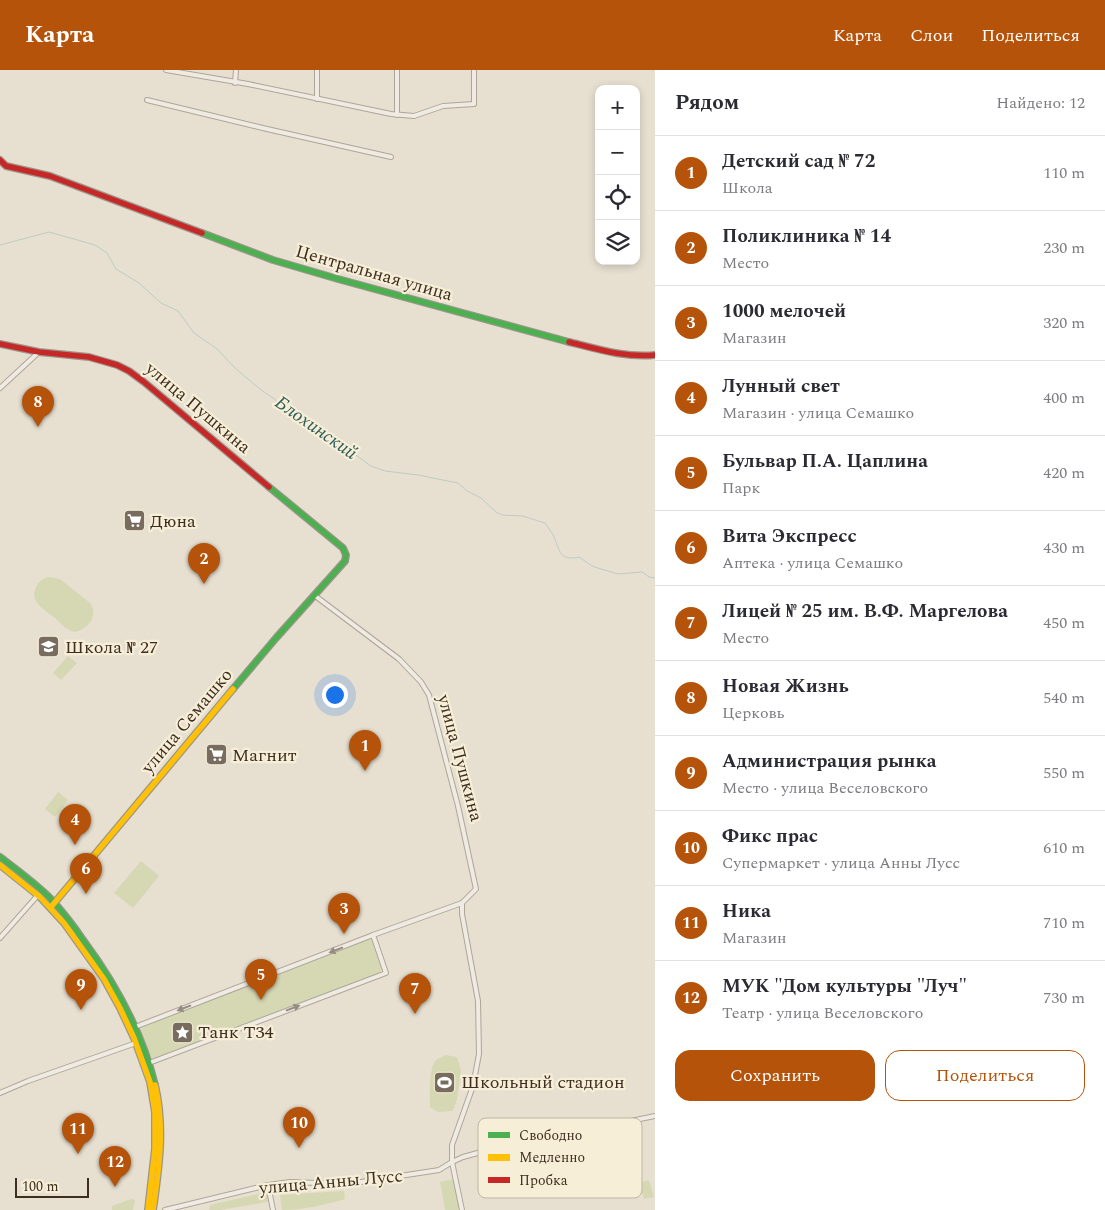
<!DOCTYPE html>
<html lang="ru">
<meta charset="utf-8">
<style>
:root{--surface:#fff;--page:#f7f7f7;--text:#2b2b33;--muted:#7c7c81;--line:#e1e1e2;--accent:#b45309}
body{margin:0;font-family:Spectral,serif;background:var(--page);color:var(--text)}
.controls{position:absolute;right:15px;top:15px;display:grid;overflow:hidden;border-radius:10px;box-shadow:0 2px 8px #0003}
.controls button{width:45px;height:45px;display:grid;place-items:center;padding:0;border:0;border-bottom:1px solid var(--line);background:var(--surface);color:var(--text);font:25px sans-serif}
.scale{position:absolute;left:15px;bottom:12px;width:74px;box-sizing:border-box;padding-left:5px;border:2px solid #3d2e20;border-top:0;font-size:14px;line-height:18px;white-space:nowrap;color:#3d2e20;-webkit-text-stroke:4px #f7eed8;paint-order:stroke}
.you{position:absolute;left:334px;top:624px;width:18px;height:18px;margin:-12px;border:4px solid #fff;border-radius:50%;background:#1a73e8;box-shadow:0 0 0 8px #1a73e833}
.badge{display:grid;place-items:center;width:32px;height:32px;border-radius:50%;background:var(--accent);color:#fff;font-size:16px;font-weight:700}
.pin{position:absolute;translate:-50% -41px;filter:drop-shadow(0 1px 2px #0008)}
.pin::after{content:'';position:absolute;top:26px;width:18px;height:15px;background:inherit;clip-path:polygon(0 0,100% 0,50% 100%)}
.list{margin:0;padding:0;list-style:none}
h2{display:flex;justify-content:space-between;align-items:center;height:65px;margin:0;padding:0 20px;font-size:21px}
h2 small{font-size:16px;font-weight:400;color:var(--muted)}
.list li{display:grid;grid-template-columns:32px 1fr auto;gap:15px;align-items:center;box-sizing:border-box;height:75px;padding:0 20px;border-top:1px solid var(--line)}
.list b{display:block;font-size:19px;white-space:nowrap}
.list p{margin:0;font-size:16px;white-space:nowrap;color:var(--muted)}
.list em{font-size:16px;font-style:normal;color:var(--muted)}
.actions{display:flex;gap:10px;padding:15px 20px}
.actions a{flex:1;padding:11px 0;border:1px solid var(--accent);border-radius:15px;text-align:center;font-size:18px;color:var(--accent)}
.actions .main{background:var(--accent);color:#fff}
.icon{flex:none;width:28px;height:28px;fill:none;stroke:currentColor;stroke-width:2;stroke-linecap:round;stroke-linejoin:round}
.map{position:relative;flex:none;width:655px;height:1140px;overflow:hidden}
header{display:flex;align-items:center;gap:30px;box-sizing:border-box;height:70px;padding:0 25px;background:var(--accent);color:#fff}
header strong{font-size:24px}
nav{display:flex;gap:28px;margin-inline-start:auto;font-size:18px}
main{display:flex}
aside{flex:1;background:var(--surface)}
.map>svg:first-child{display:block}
</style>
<header>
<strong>Карта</strong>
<nav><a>Карта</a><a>Слои</a><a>Поделиться</a></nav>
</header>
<main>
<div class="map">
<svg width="655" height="1140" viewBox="0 0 655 1140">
<rect width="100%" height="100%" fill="#e7e0d1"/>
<g fill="#d6d7b3">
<path d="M49,507L60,509L90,533C94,539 94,545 91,551C87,557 78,564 71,561C66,559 60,553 56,549C47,541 30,533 35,519C38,512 42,509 49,507Z"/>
<polygon points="68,586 77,593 61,610 53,603"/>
<polygon points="58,722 68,730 55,747 45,739"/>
<polygon points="141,791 159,806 133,838 114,823"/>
<polygon points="369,869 373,871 382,899 379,903 155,988 151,988 140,960 143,957"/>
<path d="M446,985L457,987L461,1000L457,1029L453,1041L438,1042L430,1037C430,1026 429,999 435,991C438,988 442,987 446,985Z"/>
<polygon points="454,1109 460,1140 445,1140 440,1112"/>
<polygon points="649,1110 654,1127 644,1129 639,1113"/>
<polygon points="271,1121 273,1131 220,1140 209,1140 210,1135"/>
<path d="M344,1121L345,1129C324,1135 304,1140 282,1140L280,1125Z"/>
<polygon points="131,1129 135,1130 133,1140 112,1140 112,1136"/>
</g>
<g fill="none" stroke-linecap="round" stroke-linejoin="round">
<path stroke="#bcccc2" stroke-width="1" d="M0,175L49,162L95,175L107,183L116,199L139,213L161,233L178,241L194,263L217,279L236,299L260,319L301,348L320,359L371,396L385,401L418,405L458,413L467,421L481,428L496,442L502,445L523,446L545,453C547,456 550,460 552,463C560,477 557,492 579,487L592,496L601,499L618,504L642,502L649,507L655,508"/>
<defs>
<g id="street">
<polyline points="166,0 248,14 391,44 414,46 443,36 474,34 474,0"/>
<polyline points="397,0 397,45"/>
<polyline points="235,13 236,0"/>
<polyline points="317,29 317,0"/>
<polyline points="147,30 267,59 391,87"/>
<polyline points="0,318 39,282"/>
<polyline points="314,525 399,589 421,612 429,625 458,736 476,819 462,833 373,865"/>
<polyline points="462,833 462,844 478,931 479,984 473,1016 452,1075 452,1092 463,1087 485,1081 655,1046"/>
<polyline points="0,868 38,825"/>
<polyline points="135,957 373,865 386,903 149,993"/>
<polyline points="0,1023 28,1011 136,973"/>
<polyline points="268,1115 273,1140"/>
<polyline points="165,1140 268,1115 290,1112 348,1114 439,1100 452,1092 462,1140"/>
</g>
<g id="fast">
<polyline points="202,163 273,190 338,209 569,272"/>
<polyline points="233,619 276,568 345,491 346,485 343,478 269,417"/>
<path d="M0,787C17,800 35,813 50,828C62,841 73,855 83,870C115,913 142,962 155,1015"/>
</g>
<g id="slow">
<polyline points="0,795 40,827 64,853 104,909 120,938 134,968 150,1012 155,1042 155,1079 148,1140"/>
<polyline points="51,837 233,619"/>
<path d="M153,1140C159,1098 165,1057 155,1015"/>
</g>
<g id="jam">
<polyline points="0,90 6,96 50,106 202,163"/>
<path d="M569,272C597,279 626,288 655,285"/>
<polyline points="0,274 39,282 89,287 117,295 129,301 144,312 269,417"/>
</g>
</defs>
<use href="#street" stroke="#ada599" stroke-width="6"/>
<use href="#fast" stroke="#9c958a" stroke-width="8"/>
<use href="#slow" stroke="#9c958a" stroke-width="8"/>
<use href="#jam" stroke="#9c958a" stroke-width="8"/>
<use href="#street" stroke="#efebe3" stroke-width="4"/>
<use href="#fast" stroke="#4caf50" stroke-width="5.5"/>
<use href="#slow" stroke="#ffc107" stroke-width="5.5"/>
<use href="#jam" stroke="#c62828" stroke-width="5.5"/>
</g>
<defs><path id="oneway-solid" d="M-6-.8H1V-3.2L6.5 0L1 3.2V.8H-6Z" transform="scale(1.25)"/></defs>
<g fill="#968c82">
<use href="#oneway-solid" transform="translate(336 880) rotate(159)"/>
<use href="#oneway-solid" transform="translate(184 938) rotate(159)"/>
<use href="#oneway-solid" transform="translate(293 938) rotate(-21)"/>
</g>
<defs>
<symbol id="supermarket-square" viewBox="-11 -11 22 22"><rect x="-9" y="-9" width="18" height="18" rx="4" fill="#786c5e" stroke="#f7eed8"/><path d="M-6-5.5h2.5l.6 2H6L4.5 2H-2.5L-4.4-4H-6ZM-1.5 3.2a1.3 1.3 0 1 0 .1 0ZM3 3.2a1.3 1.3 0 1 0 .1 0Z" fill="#fff"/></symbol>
<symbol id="school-square" viewBox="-11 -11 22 22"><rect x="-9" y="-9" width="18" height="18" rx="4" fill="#786c5e" stroke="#f7eed8"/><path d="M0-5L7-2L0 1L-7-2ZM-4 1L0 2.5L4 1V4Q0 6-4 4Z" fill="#fff"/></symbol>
<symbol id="sight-square" viewBox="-11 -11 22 22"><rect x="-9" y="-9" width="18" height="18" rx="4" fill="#786c5e" stroke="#f7eed8"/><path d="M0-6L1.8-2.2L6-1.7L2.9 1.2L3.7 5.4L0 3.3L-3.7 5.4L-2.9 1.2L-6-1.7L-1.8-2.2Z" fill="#fff"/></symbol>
<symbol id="stadium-square" viewBox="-11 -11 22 22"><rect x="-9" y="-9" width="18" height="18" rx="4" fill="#786c5e" stroke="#f7eed8"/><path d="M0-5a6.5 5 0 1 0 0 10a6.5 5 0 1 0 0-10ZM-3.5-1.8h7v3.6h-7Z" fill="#fff"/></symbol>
</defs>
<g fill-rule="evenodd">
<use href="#supermarket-square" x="122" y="438" width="25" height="25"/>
<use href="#school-square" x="36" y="564" width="25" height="25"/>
<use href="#supermarket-square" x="204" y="672" width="25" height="25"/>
<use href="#sight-square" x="170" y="950" width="25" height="25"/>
<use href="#stadium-square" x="432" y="1000" width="25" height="25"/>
</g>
<g text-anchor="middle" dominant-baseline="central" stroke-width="4.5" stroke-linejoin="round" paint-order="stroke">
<g font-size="18" fill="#3d2e20" stroke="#f7eed8">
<text transform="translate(374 203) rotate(16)">Центральная улица</text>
<text transform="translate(198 338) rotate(40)">улица Пушкина</text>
<text transform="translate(187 651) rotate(-50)">улица Семашко</text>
<text transform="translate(460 688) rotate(75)">улица Пушкина</text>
<text transform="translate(331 1112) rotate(-5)">улица Анны Лусс</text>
</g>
<g font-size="18" fill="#3d2e20" stroke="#f7eed8" text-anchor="start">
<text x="150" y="451">Дюна</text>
<text x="65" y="577">Школа № 27</text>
<text x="232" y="685">Магнит</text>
<text x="198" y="962">Танк T34</text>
<text x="461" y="1012">Школьный стадион</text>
</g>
<g font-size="19" font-style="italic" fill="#2f5d5a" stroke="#f7eed8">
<text transform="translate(316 358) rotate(35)">Блохинский</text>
</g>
</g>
<rect x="478" y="1048" width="164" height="80" rx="8" fill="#f7eed8" stroke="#bfb4a1" stroke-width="1"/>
<rect x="488" y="1062" width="22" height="6" fill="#4caf50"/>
<rect x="488" y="1084" width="22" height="7" fill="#ffc107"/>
<rect x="488" y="1107" width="22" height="6" fill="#c62828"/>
<g font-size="14" fill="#3d2e20">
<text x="519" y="1070">Свободно</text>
<text x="519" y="1092">Медленно</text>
<text x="519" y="1115">Пробка</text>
</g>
</svg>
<div class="controls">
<button>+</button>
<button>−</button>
<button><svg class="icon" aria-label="locate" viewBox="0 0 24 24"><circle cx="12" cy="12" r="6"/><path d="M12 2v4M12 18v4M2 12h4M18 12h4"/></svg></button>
<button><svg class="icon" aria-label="layers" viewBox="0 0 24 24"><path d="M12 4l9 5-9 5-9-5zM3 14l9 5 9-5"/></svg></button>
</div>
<div class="scale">100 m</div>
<div class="you"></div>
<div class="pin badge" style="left:365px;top:701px">1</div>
<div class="pin badge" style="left:204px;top:514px">2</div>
<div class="pin badge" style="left:344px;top:864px">3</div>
<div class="pin badge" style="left:75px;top:775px">4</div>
<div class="pin badge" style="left:261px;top:930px">5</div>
<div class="pin badge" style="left:86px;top:824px">6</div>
<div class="pin badge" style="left:415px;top:944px">7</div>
<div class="pin badge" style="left:38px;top:357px">8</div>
<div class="pin badge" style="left:81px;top:940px">9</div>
<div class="pin badge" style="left:299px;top:1078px">10</div>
<div class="pin badge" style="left:78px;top:1084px">11</div>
<div class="pin badge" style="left:115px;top:1117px">12</div>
</div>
<aside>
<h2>Рядом<small>Найдено: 12</small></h2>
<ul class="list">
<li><span class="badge">1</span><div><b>Детский сад № 72</b><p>Школа</p></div><em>110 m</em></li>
<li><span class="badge">2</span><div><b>Поликлиника № 14</b><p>Место</p></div><em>230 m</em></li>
<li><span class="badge">3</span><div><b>1000 мелочей</b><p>Магазин</p></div><em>320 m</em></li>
<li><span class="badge">4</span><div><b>Лунный свет</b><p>Магазин · улица Семашко</p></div><em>400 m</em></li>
<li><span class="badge">5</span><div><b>Бульвар П.А. Цаплина</b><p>Парк</p></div><em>420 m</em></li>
<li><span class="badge">6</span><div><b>Вита Экспресс</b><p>Аптека · улица Семашко</p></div><em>430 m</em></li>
<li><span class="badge">7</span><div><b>Лицей № 25 им. В.Ф. Маргелова</b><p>Место</p></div><em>450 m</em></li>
<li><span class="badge">8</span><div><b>Новая Жизнь</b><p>Церковь</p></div><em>540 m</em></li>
<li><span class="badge">9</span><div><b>Администрация рынка</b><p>Место · улица Веселовского</p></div><em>550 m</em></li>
<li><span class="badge">10</span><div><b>Фикс прас</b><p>Супермаркет · улица Анны Лусс</p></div><em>610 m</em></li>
<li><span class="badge">11</span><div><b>Ника</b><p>Магазин</p></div><em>710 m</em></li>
<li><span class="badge">12</span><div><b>МУК &quot;Дом культуры &quot;Луч&quot;</b><p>Театр · улица Веселовского</p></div><em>730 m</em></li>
</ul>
<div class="actions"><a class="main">Сохранить</a><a>Поделиться</a></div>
</aside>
</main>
